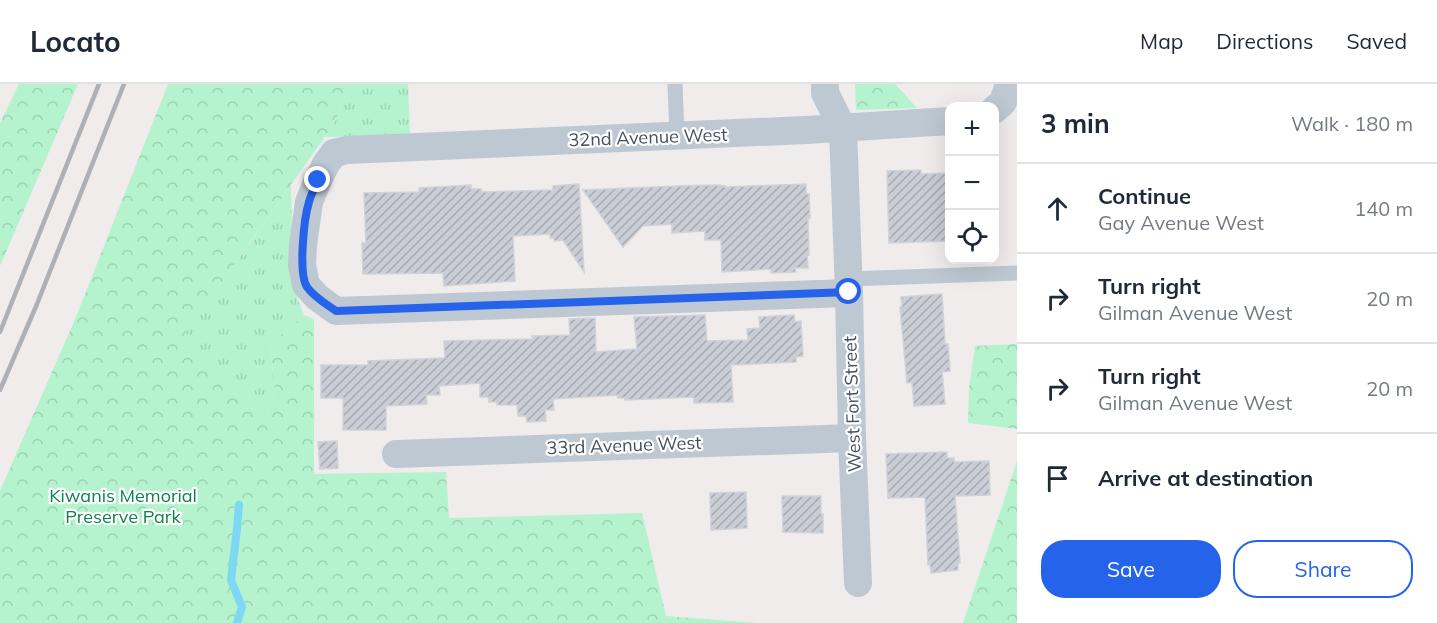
<!DOCTYPE html>
<meta charset="utf-8">
<style>
:root{--surface:#fff;--page:#f2f2f3;--text:#1f2937;--muted:#747a83;--line:#e0e1e3;--accent:#2563eb}
body{margin:0;font-family:Mulish,sans-serif;background:var(--page);color:var(--text)}
.controls{position:absolute;right:18px;top:18px;display:grid;overflow:hidden;border-radius:12px;box-shadow:0 6px 24px #0002}
.controls button{width:54px;height:54px;display:grid;place-items:center;padding:0;border:0;border-bottom:2px solid var(--line);background:var(--surface);color:var(--text);font:30px sans-serif}
.stop{position:absolute;width:18px;height:18px;margin:-14px;border:4px solid #2563eb;border-radius:50%;background:#fff}
.stop.end{background:#2563eb;border-color:#fff;box-shadow:0 2px 6px #0008}
.list{margin:0;padding:0;list-style:none}
h2{display:flex;justify-content:space-between;align-items:center;height:78px;margin:0;padding:0 24px;font-size:26px}
h2 small{font-size:20px;font-weight:400;color:var(--muted)}
.list li{display:grid;grid-template-columns:39px 1fr auto;gap:18px;align-items:center;box-sizing:border-box;height:90px;padding:0 24px;border-top:2px solid var(--line)}
.list b{display:block;font-size:22px;white-space:nowrap}
.list p{margin:0;font-size:20px;white-space:nowrap;color:var(--muted)}
.list em{font-size:20px;font-style:normal;color:var(--muted)}
.actions{display:flex;gap:12px;padding:18px 24px}
.actions a{flex:1;padding:14px 0;border:2px solid var(--accent);border-radius:24px;text-align:center;font-size:21px;color:var(--accent)}
.actions .main{background:var(--accent);color:#fff}
.icon{flex:none;width:33px;height:33px;fill:none;stroke:currentColor;stroke-width:2;stroke-linecap:round;stroke-linejoin:round}
.map{position:relative;flex:none;width:1017px;height:539px;overflow:hidden}
header{display:flex;align-items:center;gap:36px;box-sizing:border-box;height:84px;padding:0 30px;background:var(--surface);border-bottom:2px solid var(--line)}
header strong{font-size:28px}
nav{display:flex;gap:33px;margin-inline-start:auto;font-size:21px}
main{display:flex}
aside{flex:1;background:var(--surface)}
.map>svg:first-child{display:block}
</style>
<header>
<strong>Locato</strong>
<nav><a>Map</a><a>Directions</a><a>Saved</a></nav>
</header>
<main>
<div class="map">
<svg width="1017" height="539" viewBox="0 0 1017 539">
<defs>
<pattern id="grass-tufts" width="24" height="20" patternUnits="userSpaceOnUse" patternTransform="scale(1.5)"><rect width="24" height="20" fill="#b5f2ce"/><path d="M3 7l-1-3M5 7V3M7 7l1-3M15 17l-1-3M17 17v-4M19 17l1-3" fill="none" stroke="#9dd1b3"/></pattern>
<pattern id="forest-crowns" width="20" height="18" patternUnits="userSpaceOnUse" patternTransform="scale(1.5)"><rect width="20" height="18" fill="#b5f2ce"/><path d="M2 6a3 3 0 1 1 6 0M12 15a3 3 0 1 1 6 0" fill="none" stroke="#9dd1b3"/></pattern>
<pattern id="building-hatch" width="6" height="6" patternUnits="userSpaceOnUse" patternTransform="scale(1.5)"><rect width="6" height="6" fill="#cacdd5"/><path d="M-1 1l2-2M0 6l6-6M5 7l2-2" fill="none" stroke="#a6a9b0"/></pattern>
</defs>
<rect width="100%" height="100%" fill="#efeceb"/>
<g fill="url(#grass-tufts)">
<polygon points="349,0 408,0 410,51 325,53 334,40"/>
<polygon points="291,101 293,203 304,231 270,260 275,307 264,337 182,254"/>
</g>
<g fill="url(#forest-crowns)">
<polygon points="19,0 78,0 0,182 0,39"/>
<polygon points="168,0 349,0 334,40 182,254 264,337 275,307 270,260 304,231 314,235 314,390 446,388 449,434 642,429 666,532 756,539 0,539 0,407 76,233"/>
<polygon points="855,0 895,0 917,24 856,26"/>
<polygon points="1017,260 1017,345 968,339 969,304 975,262"/>
<polygon points="1017,377 1017,539 963,539"/>
</g>
<g fill="none" stroke-linecap="round" stroke-linejoin="round">
<polyline stroke="#7dd8f3" stroke-width="8" points="237,539 242,523 231,496 237,445 239,421"/>
</g>
<g fill="url(#building-hatch)" stroke="#cfd2d8" stroke-width="1.5">
<polygon points="921,86 921,90 950,89 950,157 889,159 887,87"/>
<polygon points="579,100 584,188 563,156 554,157 554,154 550,154 550,150 513,152 515,197 444,202 443,189 363,190 362,159 366,159 364,109 419,108 419,104 471,101 471,105 481,105 482,108 553,106 553,102"/>
<polygon points="806,100 806,110 809,110 810,134 808,134 809,171 807,171 808,184 795,184 796,188 771,189 771,185 722,188 721,156 705,156 705,147 672,149 672,140 643,142 623,163 583,106 678,102 717,101 725,102 725,103"/>
<polygon points="942,210 945,260 948,260 950,287 942,288 945,320 914,322 912,298 907,299 900,223 902,223 901,213"/>
<polygon points="705,231 707,257 748,256 747,245 760,244 759,233 794,231 795,238 801,237 803,272 796,273 796,278 731,281 733,318 694,319 694,313 625,316 625,314 618,314 618,311 553,315 554,326 545,326 546,337 527,338 526,332 518,332 517,321 497,321 497,318 489,318 489,313 480,313 480,299 439,302 440,311 426,311 427,320 386,322 386,346 343,346 343,314 321,314 321,281 368,281 368,277 445,274 444,257 533,255 532,252 570,251 569,235 595,234 596,268 637,265 634,233"/>
<polygon points="337,357 338,384 320,385 318,358"/>
<polygon points="947,368 947,374 954,374 954,378 989,377 990,411 955,412 960,479 958,479 958,486 931,489 930,481 928,481 925,413 888,414 886,370"/>
<polygon points="746,408 747,444 711,446 710,409"/>
<polygon points="782,412 821,412 821,430 823,430 823,449 783,448"/>
</g>
<g fill="none" stroke-linecap="round" stroke-linejoin="round">
<g stroke="#bdc8d3" stroke-width="15">
<polyline points="675,0 677,51"/>
<polyline points="849,195 1017,189"/>
</g>
<g stroke="#bdc8d3" stroke-width="28">
<polyline points="825,0 825,9 843,45 849,209 852,354 858,499"/>
<polyline points="994,26 1003,18 1009,0"/>
<polyline points="849,209 336,227 317,213 306,201 302,181 303,161 309,118 318,96 326,80 334,69 347,66 806,46 950,37"/>
<polyline points="396,370 852,354"/>
</g>
<g stroke="#adb1b7" stroke-width="4.5">
<polyline points="0,248 99,0"/>
<polyline points="0,306 37,220 124,0"/>
</g>
</g>
<g fill="none" stroke-linecap="round" stroke-linejoin="round">
<path stroke="#2563eb" stroke-width="8" d="M318,96C315,103 311,110 309,118C304,134 298,189 307,203C314,213 326,220 336,227L849,208"/>
</g>
<g text-anchor="middle" dominant-baseline="central" stroke-width="4.5" stroke-linejoin="round" paint-order="stroke">
<g font-size="18" fill="#434f5b" stroke="#fff">
<text transform="translate(648 53) rotate(-2)">32nd Avenue West</text>
<text transform="translate(852 320) rotate(-92)">West Fort Street</text>
<text transform="translate(624 361) rotate(-2)">33rd Avenue West</text>
</g>
<g font-size="18" fill="#0e814b" stroke="#fff">
<text x="123" y="411">Kiwanis Memorial<tspan x="123" dy="21">Preserve Park</tspan></text>
</g>
</g>
</svg>
<div class="controls">
<button>+</button>
<button>−</button>
<button><svg class="icon" aria-label="locate" viewBox="0 0 24 24"><circle cx="12" cy="12" r="6"/><path d="M12 2v4M12 18v4M2 12h4M18 12h4"/></svg></button>
</div>
<div class="stop" style="left:849px;top:208px"></div>
<div class="stop end" style="left:318px;top:96px"></div>
</div>
<aside>
<h2>3 min<small>Walk · 180 m</small></h2>
<ul class="list">
<li><svg class="icon" aria-label="ahead" viewBox="0 0 24 24"><path d="M12 20V5M6 11l6-6 6 6"/></svg><div><b>Continue</b><p>Gay Avenue West</p></div><em>140 m</em></li>
<li><svg class="icon" aria-label="right" viewBox="0 0 24 24"><path d="M7 20v-9h11M14 6l5 5-5 5"/></svg><div><b>Turn right</b><p>Gilman Avenue West</p></div><em>20 m</em></li>
<li><svg class="icon" aria-label="right" viewBox="0 0 24 24"><path d="M7 20v-9h11M14 6l5 5-5 5"/></svg><div><b>Turn right</b><p>Gilman Avenue West</p></div><em>20 m</em></li>
<li><svg class="icon" aria-label="arrive" viewBox="0 0 24 24"><path d="M6 21V4h12l-3 4 3 4H6"/></svg><div><b>Arrive at destination</b></div></li>
</ul>
<div class="actions"><a class="main">Save</a><a>Share</a></div>
</aside>
</main>
